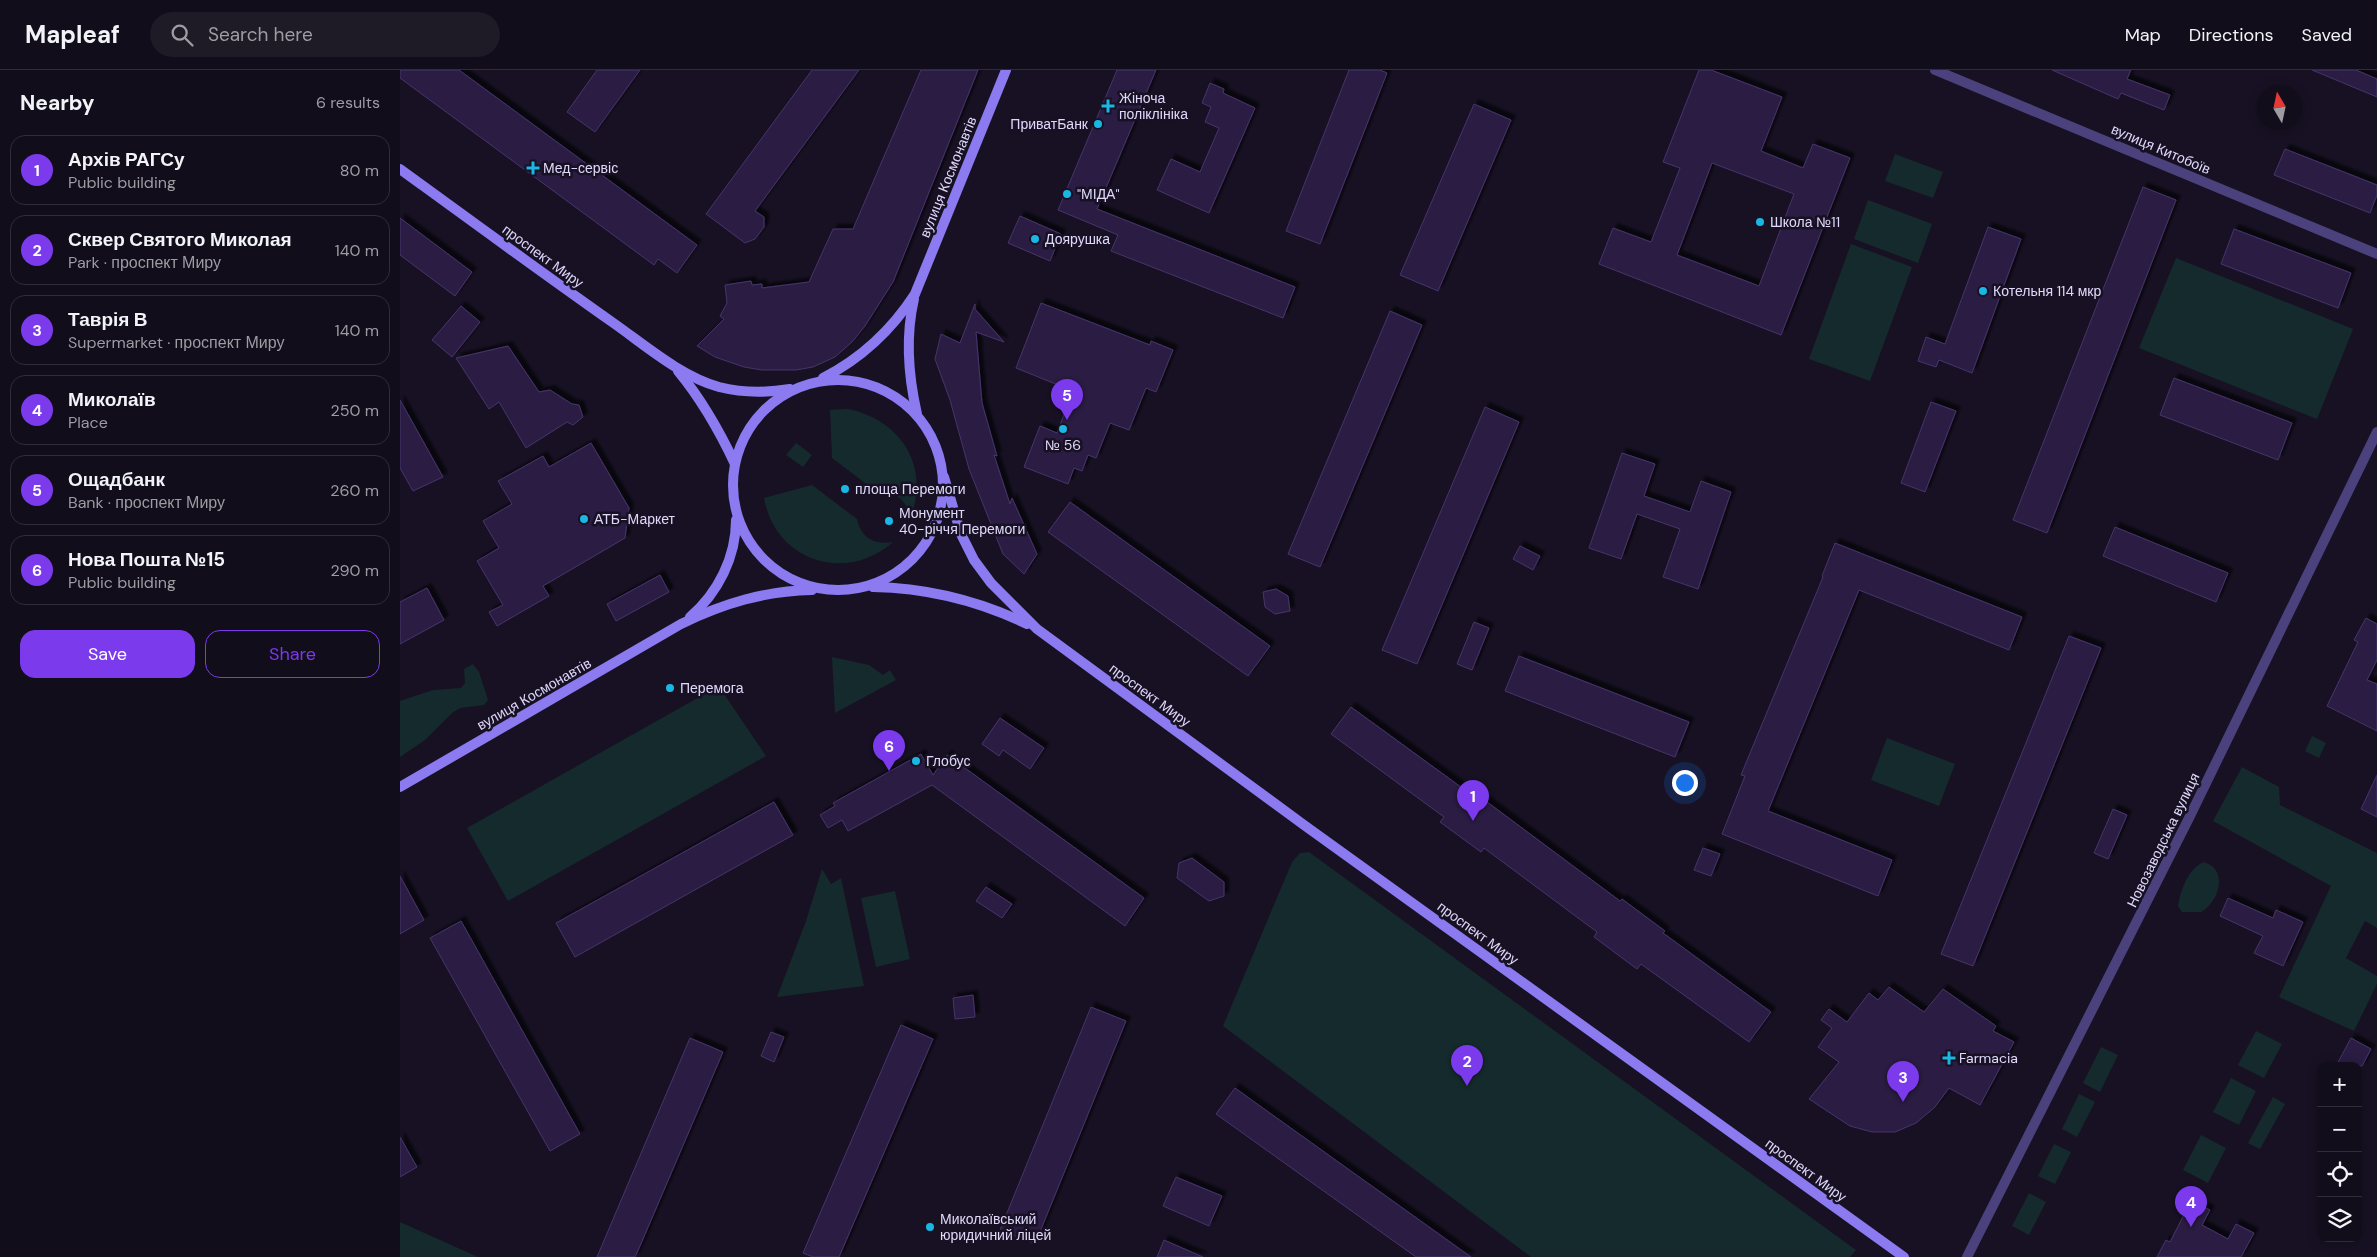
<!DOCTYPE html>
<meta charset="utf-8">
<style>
:root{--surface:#110d1a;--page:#1e1b27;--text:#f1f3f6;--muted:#9c9ca2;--line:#302d39;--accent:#7c3aed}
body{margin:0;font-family:"DM Sans",sans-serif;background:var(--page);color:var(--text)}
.controls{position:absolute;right:15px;bottom:15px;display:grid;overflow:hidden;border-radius:10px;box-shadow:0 2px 12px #0003}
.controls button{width:45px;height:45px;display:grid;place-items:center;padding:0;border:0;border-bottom:1px solid var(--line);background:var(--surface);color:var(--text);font:25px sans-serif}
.compass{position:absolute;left:1857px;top:15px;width:45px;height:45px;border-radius:50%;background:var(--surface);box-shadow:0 2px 12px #0003;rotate:351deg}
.you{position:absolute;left:1284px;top:712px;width:18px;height:18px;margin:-12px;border:4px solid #fff;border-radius:50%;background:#1a73e8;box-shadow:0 0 0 8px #1a73e833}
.badge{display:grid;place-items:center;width:32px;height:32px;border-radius:50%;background:var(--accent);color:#fff;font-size:16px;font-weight:700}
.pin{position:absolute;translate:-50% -41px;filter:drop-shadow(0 1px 2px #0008)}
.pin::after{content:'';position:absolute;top:26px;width:18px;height:15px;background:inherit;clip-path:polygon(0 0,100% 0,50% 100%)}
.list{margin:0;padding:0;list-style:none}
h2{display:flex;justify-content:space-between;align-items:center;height:65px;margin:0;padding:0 20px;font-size:21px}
h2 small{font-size:16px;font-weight:400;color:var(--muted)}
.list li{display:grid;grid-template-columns:32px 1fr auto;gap:15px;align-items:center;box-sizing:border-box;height:70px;margin:0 10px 10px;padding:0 10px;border:1px solid var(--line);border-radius:15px}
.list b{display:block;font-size:19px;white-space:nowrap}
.list p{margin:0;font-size:16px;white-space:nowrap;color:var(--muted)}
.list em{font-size:16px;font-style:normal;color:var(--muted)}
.actions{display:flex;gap:10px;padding:15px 20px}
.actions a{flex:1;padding:11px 0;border:1px solid var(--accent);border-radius:15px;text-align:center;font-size:18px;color:var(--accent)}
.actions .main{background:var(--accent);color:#fff}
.icon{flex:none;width:28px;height:28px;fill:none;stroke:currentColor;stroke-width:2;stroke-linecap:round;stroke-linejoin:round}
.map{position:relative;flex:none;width:1977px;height:1187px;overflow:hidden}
header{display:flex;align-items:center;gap:30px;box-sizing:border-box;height:70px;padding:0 25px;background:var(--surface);border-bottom:1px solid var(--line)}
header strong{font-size:24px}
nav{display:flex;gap:28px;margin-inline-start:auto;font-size:18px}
.search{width:350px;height:45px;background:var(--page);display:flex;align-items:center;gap:12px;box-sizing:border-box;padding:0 18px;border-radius:28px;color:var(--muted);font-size:19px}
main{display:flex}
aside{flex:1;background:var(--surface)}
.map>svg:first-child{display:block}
</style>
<header>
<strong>Mapleaf</strong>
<div class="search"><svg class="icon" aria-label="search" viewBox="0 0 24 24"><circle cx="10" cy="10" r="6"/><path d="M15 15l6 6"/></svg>Search here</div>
<nav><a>Map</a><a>Directions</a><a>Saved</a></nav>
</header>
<main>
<aside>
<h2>Nearby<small>6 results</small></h2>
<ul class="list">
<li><span class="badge">1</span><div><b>Архів РАГСу</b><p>Public building</p></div><em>80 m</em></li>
<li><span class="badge">2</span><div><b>Сквер Святого Миколая</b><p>Park · проспект Миру</p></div><em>140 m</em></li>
<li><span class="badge">3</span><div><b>Таврія В</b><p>Supermarket · проспект Миру</p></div><em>140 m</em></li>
<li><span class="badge">4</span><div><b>Миколаїв</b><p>Place</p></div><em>250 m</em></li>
<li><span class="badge">5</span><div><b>Ощадбанк</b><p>Bank · проспект Миру</p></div><em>260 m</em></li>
<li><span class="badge">6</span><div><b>Нова Пошта №15</b><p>Public building</p></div><em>290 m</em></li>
</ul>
<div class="actions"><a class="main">Save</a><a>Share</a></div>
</aside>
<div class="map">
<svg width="1977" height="1187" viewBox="0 0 1977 1187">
<defs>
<filter id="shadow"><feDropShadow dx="4.5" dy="-4.5" stdDeviation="1" flood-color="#0009"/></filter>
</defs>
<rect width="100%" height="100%" fill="#171123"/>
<g fill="#152a2c">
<polygon points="1495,84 1543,102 1533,128 1485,111"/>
<polygon points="1468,130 1532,154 1518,193 1454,169"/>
<polygon points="1451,174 1512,197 1470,311 1409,289"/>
<polygon points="1776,188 1953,259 1917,349 1739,278"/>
<path d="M448,339C501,350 531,397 510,448C507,430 496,421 477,422L432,388L430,340Z"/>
<polygon points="396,373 412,385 403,397 386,385"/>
<path d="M412,415L457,449C461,468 474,475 493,472C446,514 375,491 364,428Z"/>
<polygon points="432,587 469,595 483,605 490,600 496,610 435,643"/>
<polygon points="73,594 79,602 88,630 84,635 60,638 52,643 25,670 0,687 0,631 33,620 61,618 65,613 64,599"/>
<polygon points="317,617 324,624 366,686 108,831 67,758"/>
<polygon points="1912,666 1926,673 1919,688 1905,681"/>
<polygon points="1487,668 1555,694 1539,736 1471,710"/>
<polygon points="1842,697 1879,717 1880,735 1977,783 1977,858 1965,851 1946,888 1977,906 1977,914 1954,961 1879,927 1931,816 1813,751"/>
<polygon points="909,782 1456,1180 1450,1187 1131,1187 823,956 892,792 900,783"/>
<path d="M1804,792C1829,800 1819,832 1801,842H1782L1778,836C1780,821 1789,797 1804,792Z"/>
<polygon points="422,799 431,814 441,808 464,916 377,927 406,851"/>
<polygon points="495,821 510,889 476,897 461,828"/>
<polygon points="1856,961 1882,974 1864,1008 1838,995"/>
<polygon points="1701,977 1718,985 1700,1022 1683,1013"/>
<polygon points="1831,1008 1856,1021 1839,1055 1813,1042"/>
<polygon points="1679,1024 1695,1032 1677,1067 1662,1059"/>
<polygon points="1873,1027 1885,1034 1860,1079 1848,1073"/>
<polygon points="1801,1065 1826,1078 1808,1113 1783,1100"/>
<polygon points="1654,1074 1671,1082 1655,1114 1638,1106"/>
<polygon points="1629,1123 1646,1132 1629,1165 1612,1156"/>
<polygon points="0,1152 78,1187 0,1187"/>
</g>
<g fill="#2b1f42" stroke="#46346b" fill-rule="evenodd" filter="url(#shadow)">
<polygon points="0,0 59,0 297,175 277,203 258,189 254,195 0,8"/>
<polygon points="197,0 240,0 195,62 167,42"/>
<polygon points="412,0 459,0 355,141 364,147 364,157 355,169 345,173 306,144"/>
<polygon points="521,0 578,0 493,212 465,256 452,272 435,287 413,297 396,300 362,300 344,297 315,287 297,276 324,249 320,246 327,233 325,215 351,211 352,215 362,214 362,218 409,212 433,159 453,159"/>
<polygon points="717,0 756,0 697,139 895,217 883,248 711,181 718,165 658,140"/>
<polygon points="949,0 980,0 987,3 920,174 886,161"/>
<path d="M1299,0H1311L1382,27L1361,81L1403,98L1413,74L1450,88L1381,265L1199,194L1213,158L1251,172L1280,98L1263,92ZM1312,93L1394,124L1359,216L1277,185Z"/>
<polygon points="1652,0 1731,0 1727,9 1770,25 1764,40 1721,23 1718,29"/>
<polygon points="1912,0 1956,0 1977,9 1977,27"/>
<polygon points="810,13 824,19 823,23 855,38 809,143 757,120 771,89 800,102 819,58 805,52 811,37 802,33"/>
<polygon points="1074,34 1111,50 1038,221 1000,205"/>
<polygon points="1885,79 1977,115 1977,125 1970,143 1874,105"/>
<polygon points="1743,117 1776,130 1647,463 1613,450"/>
<polygon points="620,146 661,164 650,191 608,173"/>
<polygon points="0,148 72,202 55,226 0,185"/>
<polygon points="1588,157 1621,169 1572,303 1539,290 1536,297 1518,291 1526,267 1545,274"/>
<polygon points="1834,159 1951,203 1938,238 1821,194"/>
<polygon points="641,233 750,275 751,271 773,280 756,322 746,318 729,360 710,353 696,388 688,385 682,401 674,398 668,414 624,397 640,356 657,363 673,321 616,298"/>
<polygon points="575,234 575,239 604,272 576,262 582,333 597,386 594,385 610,434 612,428 637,484 624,504 603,484 569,399 550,330 535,289 541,264 560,273"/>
<polygon points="61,236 80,252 52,287 32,270"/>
<polygon points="990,241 1022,255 920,497 888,484"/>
<polygon points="108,276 139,322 150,320 172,334 179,335 183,347 173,355 167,352 126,378 99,332 89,339 56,288"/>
<polygon points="1774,308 1892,353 1878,390 1760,345"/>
<polygon points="0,330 43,407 13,421 0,398"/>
<polygon points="1531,332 1556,341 1525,422 1501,413"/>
<polygon points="1085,337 1119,352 1017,594 982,580"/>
<polygon points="191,373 229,438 225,468 143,516 149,526 97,556 89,542 103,535 77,491 99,478 83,451 112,434 98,411 143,386 149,397"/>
<polygon points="1222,383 1255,394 1244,426 1290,442 1301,411 1331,422 1298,519 1263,507 1280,459 1237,444 1221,489 1189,478"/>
<polygon points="670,432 870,576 848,606 648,462"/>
<polygon points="1715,457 1828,503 1816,532 1703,486"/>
<polygon points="1435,473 1622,547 1609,580 1459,520 1368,741 1492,790 1478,826 1322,764 1345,706 1341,705 1423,507 1422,506"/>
<polygon points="1120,476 1140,486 1133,500 1113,489"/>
<polygon points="260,505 269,522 216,551 207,534"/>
<polygon points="27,518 44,550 0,574 0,532"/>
<polygon points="876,519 888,526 890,541 875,544 865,537 863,522"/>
<polygon points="1966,548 1977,554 1977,590 1967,610 1977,614 1977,661 1927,636 1958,572 1954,570"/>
<polygon points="1074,552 1089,558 1072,600 1057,594"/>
<polygon points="1669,566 1701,578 1573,896 1541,884"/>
<polygon points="1119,586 1289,652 1275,687 1105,621"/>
<polygon points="951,637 1065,720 1067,717 1220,831 1222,829 1265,861 1263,863 1371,942 1349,972 1241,894 1237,899 1194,867 1197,862 1084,778 1081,782 1040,752 1044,747 931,664"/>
<polygon points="600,648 644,678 630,699 603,680 599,686 582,674"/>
<polygon points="521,684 533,705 547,685 744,828 725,856 532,715 448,761 442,750 428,758 420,745 435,736 433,733"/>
<polygon points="1977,705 1977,747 1961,739"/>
<polygon points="374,732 393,765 175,887 156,853"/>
<polygon points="1713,739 1727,745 1708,789 1694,783"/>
<polygon points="1303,778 1320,784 1311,806 1294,800"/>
<polygon points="792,788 824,812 824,826 809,831 777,808 779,793"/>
<polygon points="0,806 24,850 0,864"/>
<polygon points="586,817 612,834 602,848 576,831"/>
<polygon points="1828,828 1873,848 1876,840 1903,852 1883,896 1854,883 1863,866 1820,846"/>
<polygon points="61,851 180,1064 150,1081 30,868"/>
<polygon points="1489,917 1524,942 1543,919 1596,956 1593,961 1614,972 1580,1035 1549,1018 1535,1037 1516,1053 1495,1062 1472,1062 1450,1056 1409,1029 1439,992 1418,977 1432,958 1421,950 1429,939 1447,952 1469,923 1478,930"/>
<polygon points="573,925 575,947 555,949 553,928"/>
<polygon points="691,937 726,951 635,1174 600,1160"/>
<polygon points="501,955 533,969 439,1187 413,1187 403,1183"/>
<polygon points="371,962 384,967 374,992 361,986"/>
<polygon points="290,968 323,982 240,1176 235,1187 197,1187"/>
<polygon points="1951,968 1971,979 1962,996 1936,996"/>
<polygon points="835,1018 853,1031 1071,1187 1016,1187 816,1044"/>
<polygon points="0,1067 17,1097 0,1107"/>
<polygon points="776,1107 822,1126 809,1156 763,1136"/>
<polygon points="1791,1131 1810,1140 1802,1155 1828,1169 1836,1154 1854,1163 1841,1187 1757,1187 1766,1170 1770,1172"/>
<polygon points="764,1170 803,1187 757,1187"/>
</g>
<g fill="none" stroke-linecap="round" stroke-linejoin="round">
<polyline stroke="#4b417d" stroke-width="10" points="1535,0 1977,184"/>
<polyline stroke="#4b417d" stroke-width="10" points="1567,1187 1789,748 1977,362"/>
<g stroke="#8c7af0" stroke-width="10">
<path d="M0,99C70,150 141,202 212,252C245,275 280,306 319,317C343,323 366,323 390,319"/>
<path d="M514,229C505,268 508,305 517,344"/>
<path d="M278,301C302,330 319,360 335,394"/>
<path d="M423,308C462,288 491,261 515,224L606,0"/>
<circle cx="438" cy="415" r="105"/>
<polyline points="544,407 561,464 574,490 591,513 637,559 904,755 1504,1187"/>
<path d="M473,517C528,518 577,530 627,554"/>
<path d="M290,547C318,523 336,487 336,450"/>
<path d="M0,717L281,554C324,533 365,521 412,520"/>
</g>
</g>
<g fill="#1ab6e4" stroke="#171123" stroke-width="2">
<path d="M705.5 28.5h5v5h5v5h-5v5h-5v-5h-5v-5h5z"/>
<circle cx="698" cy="54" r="5"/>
<path d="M130.5 90.5h5v5h5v5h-5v5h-5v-5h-5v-5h5z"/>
<circle cx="667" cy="124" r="5"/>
<circle cx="1360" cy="152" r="5"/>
<circle cx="635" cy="169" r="5"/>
<circle cx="1583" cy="221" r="5"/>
<circle cx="663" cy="359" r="5"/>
<circle cx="445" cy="419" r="5"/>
<circle cx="184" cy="449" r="5"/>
<circle cx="489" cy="451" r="5"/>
<circle cx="270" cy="618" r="5"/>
<circle cx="516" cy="691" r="5"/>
<path d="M1546.5 980.5h5v5h5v5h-5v5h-5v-5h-5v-5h5z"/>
<circle cx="530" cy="1157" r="5"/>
</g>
<g text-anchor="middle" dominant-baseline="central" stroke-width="5" stroke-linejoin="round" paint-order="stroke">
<g font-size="14" fill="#e0d8fb" stroke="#171123" text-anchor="start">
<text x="719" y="28">Жіноча<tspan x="719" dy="16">поліклініка</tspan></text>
<text x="688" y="54" text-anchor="end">ПриватБанк</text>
<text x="143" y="98">Мед-сервіс</text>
<text x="677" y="124">"МІДА"</text>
<text x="1370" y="152">Школа №11</text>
<text x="645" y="169">Доярушка</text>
<text x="1593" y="221">Котельня 114 мкр</text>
<text x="663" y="375" text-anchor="middle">№ 56</text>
<text x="455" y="419">площа Перемоги</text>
<text x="499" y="443">Монумент<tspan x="499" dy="16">40-річчя Перемоги</tspan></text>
<text x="194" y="449">АТБ-Маркет</text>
<text x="280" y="618">Перемога</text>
<text x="526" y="691">Глобус</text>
<text x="1559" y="988">Farmacia</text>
<text x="540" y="1149">Миколаївський<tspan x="540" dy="16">юридичний ліцей</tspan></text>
</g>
<g font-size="14" fill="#e0d8fb" stroke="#171123">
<text transform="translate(1761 79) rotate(23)">вулиця Китобоїв</text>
<text transform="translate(548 107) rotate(-68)">вулиця Космонавтів</text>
<text transform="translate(143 186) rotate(36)">проспект Миру</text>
<text transform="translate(134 624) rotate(-30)">вулиця Космонавтів</text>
<text transform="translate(750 625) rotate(36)">проспект Миру</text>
<text transform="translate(1763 770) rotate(-64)">Новозаводська вулиця</text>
<text transform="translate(1078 863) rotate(36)">проспект Миру</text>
<text transform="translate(1406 1100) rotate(36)">проспект Миру</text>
</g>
</g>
</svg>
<div class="controls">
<button>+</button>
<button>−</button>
<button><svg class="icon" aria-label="locate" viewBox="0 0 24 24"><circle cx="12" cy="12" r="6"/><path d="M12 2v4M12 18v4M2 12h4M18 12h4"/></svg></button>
<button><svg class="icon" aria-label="layers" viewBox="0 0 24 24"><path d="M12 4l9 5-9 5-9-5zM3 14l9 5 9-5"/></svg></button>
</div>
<svg class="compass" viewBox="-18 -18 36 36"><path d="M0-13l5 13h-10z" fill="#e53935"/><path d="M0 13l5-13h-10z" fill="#9c9ca2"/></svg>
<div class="you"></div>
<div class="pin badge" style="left:1073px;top:751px">1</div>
<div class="pin badge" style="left:1067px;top:1016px">2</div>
<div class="pin badge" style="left:1503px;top:1032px">3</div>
<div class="pin badge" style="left:1791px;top:1157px">4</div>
<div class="pin badge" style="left:667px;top:350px">5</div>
<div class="pin badge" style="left:489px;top:701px">6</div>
</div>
</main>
